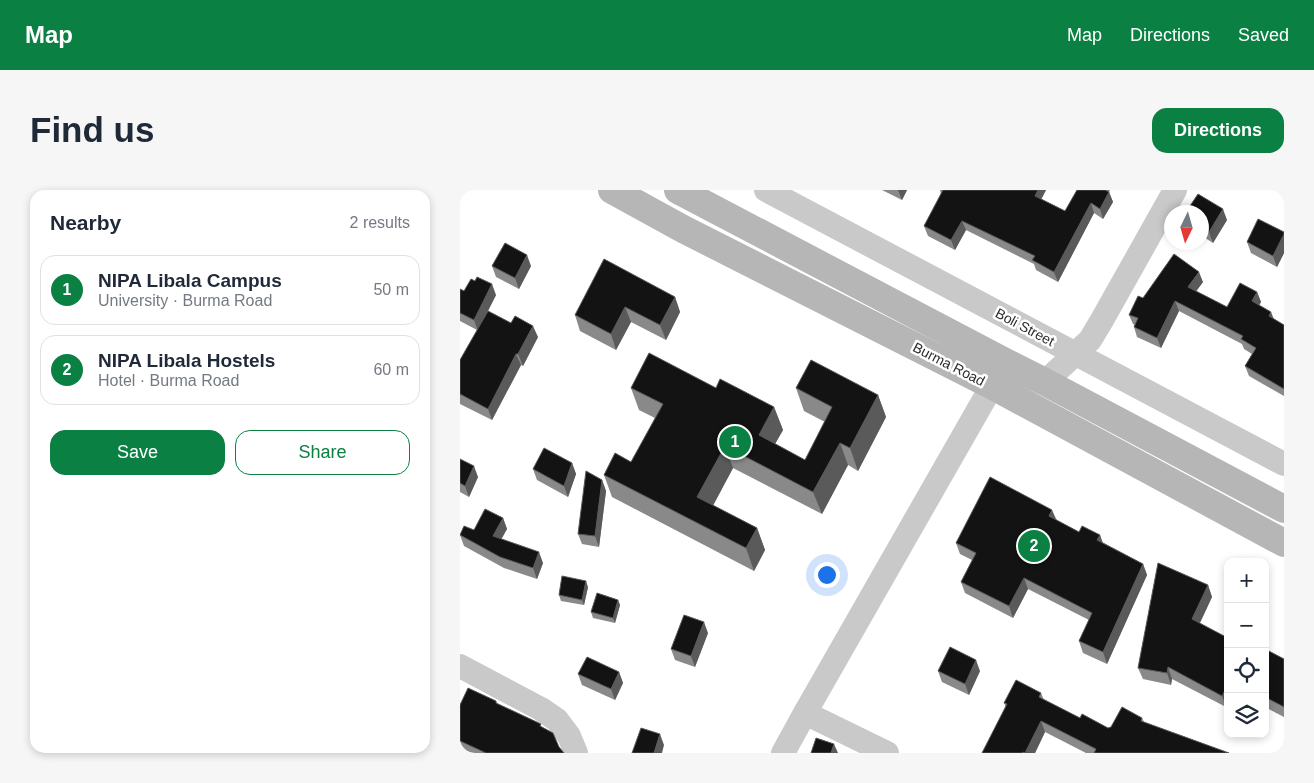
<!DOCTYPE html>
<meta charset="utf-8">
<style>
:root{--surface:#fff;--page:#f6f6f7;--text:#1f2937;--muted:#747a83;--line:#e0e1e3;--accent:#0b8043}
body{margin:0;font-family:Helvetica,sans-serif;background:var(--page);color:var(--text)}
.controls{position:absolute;right:15px;bottom:15px;display:grid;overflow:hidden;border-radius:10px;box-shadow:0 2px 8px #0003}
.controls button{width:45px;height:45px;display:grid;place-items:center;padding:0;border:0;border-bottom:1px solid var(--line);background:var(--surface);color:var(--text);font:25px sans-serif}
.compass{position:absolute;left:704px;top:15px;width:45px;height:45px;border-radius:50%;background:var(--surface);box-shadow:0 2px 8px #0003;rotate:185deg}
.you{position:absolute;left:366px;top:384px;width:18px;height:18px;margin:-12px;border:4px solid #fff;border-radius:50%;background:#1a73e8;box-shadow:0 0 0 8px #1a73e833}
.badge{display:grid;place-items:center;width:32px;height:32px;border-radius:50%;background:var(--accent);color:#fff;font-size:16px;font-weight:700}
.pin{position:absolute;translate:-50% -50%;border:2px solid #fff;box-shadow:0 1px 5px #0006}
.list{margin:0;padding:0;list-style:none}
h2{display:flex;justify-content:space-between;align-items:center;height:65px;margin:0;padding:0 20px;font-size:21px}
h2 small{font-size:16px;font-weight:400;color:var(--muted)}
.list li{display:grid;grid-template-columns:32px 1fr auto;gap:15px;align-items:center;box-sizing:border-box;height:70px;margin:0 10px 10px;padding:0 10px;border:1px solid var(--line);border-radius:15px}
.list b{display:block;font-size:19px;white-space:nowrap}
.list p{margin:0;font-size:16px;white-space:nowrap;color:var(--muted)}
.list em{font-size:16px;font-style:normal;color:var(--muted)}
.actions{display:flex;gap:10px;padding:15px 20px}
.actions a{flex:1;padding:11px 0;border:1px solid var(--accent);border-radius:15px;text-align:center;font-size:18px;color:var(--accent)}
.actions .main{background:var(--accent);color:#fff}
.icon{flex:none;width:28px;height:28px;fill:none;stroke:currentColor;stroke-width:2;stroke-linecap:round;stroke-linejoin:round}
.map{position:relative;flex:none;width:824px;height:563px;overflow:hidden;border-radius:15px}
header{display:flex;align-items:center;gap:30px;box-sizing:border-box;height:70px;padding:0 25px;background:var(--accent);color:#fff}
header strong{font-size:24px}
nav{display:flex;gap:28px;margin-inline-start:auto;font-size:18px}
.intro{display:flex;align-items:center;justify-content:space-between;box-sizing:border-box;height:120px;padding:0 30px}
h1{margin:0;font-size:35px}
.button{padding:12px 22px;border-radius:15px;background:var(--accent);color:#fff;font-size:18px;font-weight:700}
main{display:flex;gap:30px;padding:0 30px}
aside{flex:1;background:var(--surface);border-radius:15px;box-shadow:0 2px 8px #0003}
.map>svg:first-child{display:block}
</style>
<header>
<strong>Map</strong>
<nav><a>Map</a><a>Directions</a><a>Saved</a></nav>
</header>
<div class="intro"><h1>Find us</h1><a class="button">Directions</a></div>
<main>
<aside>
<h2>Nearby<small>2 results</small></h2>
<ul class="list">
<li><span class="badge">1</span><div><b>NIPA Libala Campus</b><p>University · Burma Road</p></div><em>50 m</em></li>
<li><span class="badge">2</span><div><b>NIPA Libala Hostels</b><p>Hotel · Burma Road</p></div><em>60 m</em></li>
</ul>
<div class="actions"><a class="main">Save</a><a>Share</a></div>
</aside>
<div class="map">
<svg width="824" height="563" viewBox="0 0 824 563">
<rect width="100%" height="100%" fill="#fff"/>
<g fill="none" stroke-linecap="round" stroke-linejoin="round">
<g stroke="#c9c9c9" stroke-width="24">
<polyline points="306,0 824,274"/>
<polyline points="585,192 630,150 642,130 715,0"/>
<polyline points="0,476 81,519 97,530 109,546 116,563"/>
<polyline points="345,523 427,563"/>
<polyline points="323,563 345,523 541,180"/>
</g>
<g stroke="#b6b6b6" stroke-width="28">
<polyline points="152,0 223,39 533,196 824,353"/>
<polyline points="218,0 545,172 585,192 824,319"/>
</g>
</g>
<g fill="#898989">
<polygon points="422,0 447,0 442,10"/>
<polygon points="480,0 586,0 581,9 605,21 617,0 650,0 649,2 653,12 643,29 634,23 598,92 576,80 574,74 506,40 495,60 468,46 464,36 481,4"/>
<polygon points="742,22 767,30 753,53 742,46"/>
<polygon points="824,42 824,63 817,77 791,63 787,52"/>
<polygon points="32,76 71,76 59,99 36,87"/>
<polygon points="743,92 736,101 767,117 797,102 801,112 799,115 814,129 824,135 824,206 789,186 785,176 792,164 784,159 782,154 719,121 701,158 677,147 674,137 675,135 673,134 669,125 683,108"/>
<polygon points="0,99 4,101 36,105 24,128 78,147 63,176 61,175 32,230 0,214 0,170 17,140 0,131"/>
<polygon points="215,107 220,122 206,150 171,132 156,160 120,141 115,125"/>
<polygon points="171,198 256,198 314,217 323,240 315,254 345,270 365,232 344,221 336,198 418,205 426,227 398,281 388,275 362,324 273,278 253,315 297,338 305,360 294,381 152,307 144,285 171,272 195,228 179,220"/>
<polygon points="0,269 18,287 9,307 0,302"/>
<polygon points="112,273 116,284 108,307 77,290 73,279"/>
<polygon points="142,290 146,301 139,357 122,354 118,344"/>
<polygon points="43,328 47,339 41,349 83,373 77,389 44,378 4,356 0,345"/>
<polygon points="596,330 619,342 640,345 642,352 683,374 687,385 647,474 623,463 619,451 629,430 568,399 553,428 505,403 501,392 512,370 500,364 496,353"/>
<polygon points="748,395 752,407 740,433 766,517 712,489 711,495 683,489 678,478"/>
<polygon points="128,397 124,415 101,411 99,405"/>
<polygon points="158,410 160,415 155,433 133,428 131,422"/>
<polygon points="248,443 235,477 215,470 211,459"/>
<polygon points="805,459 824,469 824,527 805,517"/>
<polygon points="478,481 520,481 509,505 482,492"/>
<polygon points="159,482 163,493 155,510 122,495 118,484"/>
<polygon points="581,503 584,510 620,528 648,538 682,528 684,532 769,563 626,563 585,542 575,563 522,563 546,517 544,513"/>
<polygon points="36,511 37,514 82,537 104,563 6,563 0,560 0,515"/>
</g>
<g fill="#5a5a5a">
<polygon points="438,0 447,0 442,10"/>
<polygon points="578,0 586,0 578,16 575,6"/>
<polygon points="649,2 653,12 643,29 640,19"/>
<polygon points="631,13 634,23 598,92 594,82"/>
<polygon points="763,19 767,30 753,53 749,42"/>
<polygon points="502,31 506,40 495,60 491,50"/>
<polygon points="824,44 824,63 817,77 813,66"/>
<polygon points="67,65 71,76 59,99 55,88"/>
<polygon points="739,82 743,92 732,107 728,97"/>
<polygon points="32,94 36,105 18,141 14,130"/>
<polygon points="797,102 801,112 796,121 792,111"/>
<polygon points="215,107 220,122 206,150 200,135"/>
<polygon points="715,111 719,121 701,158 697,148"/>
<polygon points="165,117 171,132 156,160 151,144"/>
<polygon points="811,122 815,132 809,126"/>
<polygon points="73,136 78,147 63,176 58,164"/>
<polygon points="56,164 61,175 32,230 28,219"/>
<polygon points="418,205 426,227 398,281 390,258"/>
<polygon points="314,217 323,240 307,268 299,245"/>
<polygon points="380,253 388,275 362,324 353,302"/>
<polygon points="265,256 273,278 246,329 237,307"/>
<polygon points="112,273 116,284 108,307 104,296"/>
<polygon points="14,276 18,287 9,307 5,296"/>
<polygon points="142,290 146,301 139,357 135,346"/>
<polygon points="592,320 597,331 589,326"/>
<polygon points="43,328 47,339 37,357 33,346"/>
<polygon points="297,338 305,360 294,381 286,358"/>
<polygon points="640,345 644,356 637,350"/>
<polygon points="79,362 83,373 77,389 73,378"/>
<polygon points="683,374 687,385 647,474 643,462"/>
<polygon points="564,388 568,399 553,428 549,416"/>
<polygon points="126,391 128,397 124,415 122,410"/>
<polygon points="748,395 752,407 736,441 732,429"/>
<polygon points="158,410 160,415 155,433 153,428"/>
<polygon points="244,432 248,443 235,477 231,466"/>
<polygon points="516,470 520,481 509,505 505,494"/>
<polygon points="708,477 712,489 711,495 707,483"/>
<polygon points="159,482 163,493 155,510 151,499"/>
<polygon points="768,495 768,514 766,517 762,506"/>
<polygon points="581,531 585,542 575,563 565,563"/>
<polygon points="200,544 204,555 202,563 194,563"/>
<polygon points="374,554 378,563 371,563"/>
</g>
<g fill="#131313" stroke="#5a5a5a">
<polygon points="483,0 578,0 575,6 605,21 617,0 645,0 649,2 640,19 631,13 594,82 572,70 575,66 502,31 491,50 464,36"/>
<polygon points="738,4 763,19 749,42 742,38 742,22 726,22"/>
<polygon points="798,29 824,42 824,44 813,66 787,52"/>
<polygon points="45,53 67,65 55,88 32,76"/>
<polygon points="714,64 739,82 728,97 767,117 780,93 797,102 792,111 811,122 809,126 824,135 824,199 785,176 796,158 781,149 783,146 715,111 697,148 674,137 678,128 669,125 678,106 683,108"/>
<polygon points="144,69 215,107 200,135 165,117 151,144 115,125"/>
<polygon points="17,87 32,94 14,130 0,123 0,99 4,101 11,89 15,91"/>
<polygon points="28,121 51,133 55,126 73,136 58,164 56,164 28,219 0,204 0,170"/>
<polygon points="189,163 256,198 260,189 314,217 299,245 345,270 372,217 336,198 351,170 418,205 390,258 380,253 353,302 265,256 237,307 297,338 286,358 144,285 155,263 171,272 203,214 171,198"/>
<polygon points="84,258 112,273 104,296 73,279"/>
<polygon points="0,269 14,276 5,296 0,293"/>
<polygon points="126,281 142,290 135,346 118,344"/>
<polygon points="530,287 592,320 589,326 619,342 622,336 640,345 637,350 683,374 643,462 619,451 632,423 564,388 549,416 501,392 516,363 496,353"/>
<polygon points="25,319 43,328 33,346 79,362 73,378 40,367 0,345 4,336 14,340"/>
<polygon points="698,373 748,395 732,429 766,447 768,444 768,495 762,506 708,477 707,483 678,478"/>
<polygon points="102,386 126,391 122,410 99,405"/>
<polygon points="137,403 158,410 153,428 131,422"/>
<polygon points="224,425 244,432 231,466 211,459"/>
<polygon points="490,457 516,470 505,494 478,481"/>
<polygon points="805,459 824,469 824,517 805,507"/>
<polygon points="127,467 159,482 151,499 118,484"/>
<polygon points="556,490 581,503 579,507 620,528 622,524 648,538 651,537 662,517 682,528 681,531 769,563 634,563 636,559 581,531 565,563 563,562 562,563 522,563 547,514 544,513"/>
<polygon points="8,498 36,511 36,513 81,534 80,536 93,543 99,557 104,563 26,563 0,551 0,515"/>
<polygon points="181,538 200,544 194,563 172,563"/>
<polygon points="356,548 374,554 371,563 351,563"/>
</g>
<g text-anchor="middle" dominant-baseline="central" stroke-width="5" stroke-linejoin="round" paint-order="stroke">
<g font-size="14" fill="#2c2c2c" stroke="#fff">
<text transform="translate(565 137) rotate(28)">Boli Street</text>
<text transform="translate(489 174) rotate(27)">Burma Road</text>
</g>
</g>
</svg>
<div class="controls">
<button>+</button>
<button>−</button>
<button><svg class="icon" aria-label="locate" viewBox="0 0 24 24"><circle cx="12" cy="12" r="6"/><path d="M12 2v4M12 18v4M2 12h4M18 12h4"/></svg></button>
<button><svg class="icon" aria-label="layers" viewBox="0 0 24 24"><path d="M12 4l9 5-9 5-9-5zM3 14l9 5 9-5"/></svg></button>
</div>
<svg class="compass" viewBox="-18 -18 36 36"><path d="M0-13l5 13h-10z" fill="#e53935"/><path d="M0 13l5-13h-10z" fill="#747a83"/></svg>
<div class="you"></div>
<div class="pin badge" style="left:275px;top:252px">1</div>
<div class="pin badge" style="left:574px;top:356px">2</div>
</div>
</main>
